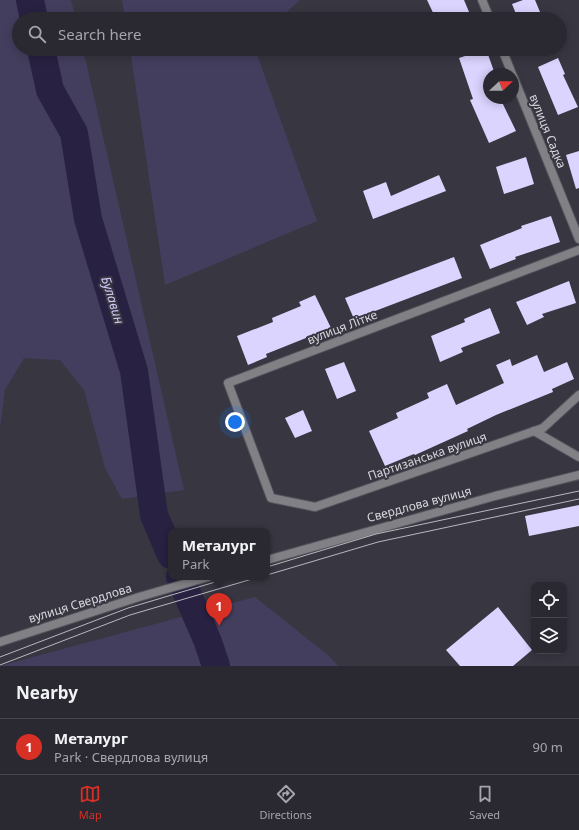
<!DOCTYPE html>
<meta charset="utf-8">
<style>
:root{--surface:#2a2831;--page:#36343d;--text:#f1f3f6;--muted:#a5a6ab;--line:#46444d;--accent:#d93025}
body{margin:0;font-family:"Noto Sans",sans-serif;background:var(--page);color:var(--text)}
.controls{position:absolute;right:12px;bottom:12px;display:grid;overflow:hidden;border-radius:8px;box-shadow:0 2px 10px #0003}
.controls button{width:36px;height:36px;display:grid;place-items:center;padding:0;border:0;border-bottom:1px solid var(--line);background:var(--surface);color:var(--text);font:20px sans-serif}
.compass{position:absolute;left:483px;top:68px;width:36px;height:36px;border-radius:50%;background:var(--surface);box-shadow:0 2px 10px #0003;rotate:68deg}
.you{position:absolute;left:235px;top:422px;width:14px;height:14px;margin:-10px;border:3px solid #fff;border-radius:50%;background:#1a73e8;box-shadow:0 0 0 6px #1a73e833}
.badge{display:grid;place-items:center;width:26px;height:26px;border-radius:50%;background:var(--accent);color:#fff;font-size:13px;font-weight:700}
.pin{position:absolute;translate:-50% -33px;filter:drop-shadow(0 1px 2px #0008)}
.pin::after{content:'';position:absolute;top:21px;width:14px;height:12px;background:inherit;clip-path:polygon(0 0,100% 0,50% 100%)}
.popup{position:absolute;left:168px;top:528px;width:102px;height:52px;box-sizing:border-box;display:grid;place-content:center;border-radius:8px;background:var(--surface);filter:drop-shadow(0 1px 3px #0005);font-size:13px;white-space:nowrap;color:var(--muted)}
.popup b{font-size:15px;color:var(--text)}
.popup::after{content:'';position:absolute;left:50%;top:100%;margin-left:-8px;border:8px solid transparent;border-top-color:var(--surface)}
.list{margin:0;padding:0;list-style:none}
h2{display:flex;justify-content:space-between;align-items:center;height:52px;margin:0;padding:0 16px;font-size:17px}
h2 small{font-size:13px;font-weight:400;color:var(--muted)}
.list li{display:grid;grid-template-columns:26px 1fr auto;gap:12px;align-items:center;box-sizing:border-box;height:56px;padding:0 16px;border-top:1px solid var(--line)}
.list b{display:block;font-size:15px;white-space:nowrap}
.list p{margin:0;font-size:13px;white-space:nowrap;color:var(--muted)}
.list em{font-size:13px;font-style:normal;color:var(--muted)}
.icon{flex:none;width:22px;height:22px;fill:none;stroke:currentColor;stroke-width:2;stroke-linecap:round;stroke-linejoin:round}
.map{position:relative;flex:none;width:579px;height:666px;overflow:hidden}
.search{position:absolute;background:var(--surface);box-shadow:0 2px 10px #0003;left:12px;right:12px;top:12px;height:44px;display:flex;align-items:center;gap:10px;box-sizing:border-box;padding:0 14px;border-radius:22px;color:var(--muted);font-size:15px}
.sheet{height:108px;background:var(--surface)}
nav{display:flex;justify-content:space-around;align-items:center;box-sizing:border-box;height:56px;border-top:1px solid var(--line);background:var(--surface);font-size:11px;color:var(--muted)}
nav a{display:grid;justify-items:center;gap:2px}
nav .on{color:var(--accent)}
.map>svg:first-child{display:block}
</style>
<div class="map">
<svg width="579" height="666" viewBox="0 0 579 666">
<rect width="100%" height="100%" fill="#383641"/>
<g fill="#443e5e">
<polygon points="0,0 71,0 76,19 19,19 19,49 83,49 184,490 122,499 105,468 84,390 60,360 24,358 5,390 0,428"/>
<polygon points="122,0 300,0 279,19 125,19"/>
<polygon points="130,49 255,49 317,221 165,285"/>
<polygon points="255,597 329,656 338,666 0,666"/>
</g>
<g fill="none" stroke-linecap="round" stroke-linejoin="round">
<g stroke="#282141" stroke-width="28">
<polyline points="30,0 34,19"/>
<polyline points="41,49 50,90 74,133 88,219 134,371 154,515 171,555"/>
<polyline points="180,577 208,642 216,666"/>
</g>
</g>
<g fill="#dbd4ff">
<polygon points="427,0 464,0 472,19 436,19"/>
<polygon points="523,0 535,0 540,12 523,19 518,19 512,4"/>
<polygon points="486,49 495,74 489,74 489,98 500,98 516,131 489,143 470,100 473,99 459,58"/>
<polygon points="558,58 565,74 563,75 578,107 558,115 538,67"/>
<polygon points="579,151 579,188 576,189 566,155"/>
<polygon points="526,157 534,184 504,194 496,167"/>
<polygon points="439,175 446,191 373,219 363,191 386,182 391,196"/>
<polygon points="551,216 560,242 515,257 516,259 490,269 480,245 522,228 521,226"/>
<polygon points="454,257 462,278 354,319 345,298"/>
<polygon points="569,281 576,303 542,314 544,317 527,325 516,302"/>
<polygon points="315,295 331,328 266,354 267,357 248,365 237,336 273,322 272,318 301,306 299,302"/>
<polygon points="490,308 500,333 461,348 463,352 440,362 431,336 465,322 464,319"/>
<polygon points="537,355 544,372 567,362 574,379 552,389 553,392 496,415 467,429 468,431 415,455 414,454 385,466 369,431 398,418 396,413 429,398 427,393 447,384 456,405 504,383 496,365 510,359 512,366"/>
<polygon points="344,362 356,391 337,399 325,369"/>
<polygon points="303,410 312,431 295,438 285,418"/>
<polygon points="579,505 579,526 529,536 525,516"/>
<polygon points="498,607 532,650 513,666 460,666 446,650"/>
</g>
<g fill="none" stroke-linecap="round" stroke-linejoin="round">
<defs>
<g id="minor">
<polyline points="482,0 490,19"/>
<polyline points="502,49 512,74"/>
<polyline points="513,76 579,239"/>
<polyline points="579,250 228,383 271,498 315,507 543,428 579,395"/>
<polyline points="534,431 579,457"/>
</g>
<g id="tertiary">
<polyline points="267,560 495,496 579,475"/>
<polyline points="0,642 139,597 208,577"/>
</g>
</defs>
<use href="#minor" stroke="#55535d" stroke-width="10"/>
<use href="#tertiary" stroke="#55535d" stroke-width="10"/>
<use href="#minor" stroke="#818085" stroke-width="8"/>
<use href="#tertiary" stroke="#818085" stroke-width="8"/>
<g stroke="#b9b8bf" stroke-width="1">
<polyline points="267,567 376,534 579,491"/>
<polyline points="267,575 378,542 579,499"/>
<polyline points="0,657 128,608 232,577"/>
<polyline points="0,665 130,615 259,577"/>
</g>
</g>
<g text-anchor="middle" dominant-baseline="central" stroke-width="4" stroke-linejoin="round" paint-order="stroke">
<g font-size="12" fill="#d8d7dd" stroke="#383641">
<text transform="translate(548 131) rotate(68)">вулиця Садка</text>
<text transform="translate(342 327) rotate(-21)">вулиця Літке</text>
<text transform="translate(427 456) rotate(-19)">Партизанська вулиця</text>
<text transform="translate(419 504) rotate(-15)">Свердлова вулиця</text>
<text transform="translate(80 603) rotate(-17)">вулиця Свердлова</text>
</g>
<g font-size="13" font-style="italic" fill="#d2cafc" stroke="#383641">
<text transform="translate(113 300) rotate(73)">Булавин</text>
</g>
</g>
</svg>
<div class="controls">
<button><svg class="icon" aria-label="locate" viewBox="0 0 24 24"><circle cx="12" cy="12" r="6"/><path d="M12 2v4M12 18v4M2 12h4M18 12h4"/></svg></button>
<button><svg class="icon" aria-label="layers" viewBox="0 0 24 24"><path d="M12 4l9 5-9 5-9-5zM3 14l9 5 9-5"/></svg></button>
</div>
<svg class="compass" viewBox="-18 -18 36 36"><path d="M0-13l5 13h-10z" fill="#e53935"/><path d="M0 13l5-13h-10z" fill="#a5a6ab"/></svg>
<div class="you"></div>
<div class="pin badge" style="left:219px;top:626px">1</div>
<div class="popup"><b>Металург</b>Park</div>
<div class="search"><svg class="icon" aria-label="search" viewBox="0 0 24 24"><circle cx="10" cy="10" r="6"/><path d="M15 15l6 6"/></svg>Search here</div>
</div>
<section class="sheet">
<h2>Nearby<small></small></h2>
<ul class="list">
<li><span class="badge">1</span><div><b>Металург</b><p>Park · Свердлова вулиця</p></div><em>90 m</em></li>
</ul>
</section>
<nav>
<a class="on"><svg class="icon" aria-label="map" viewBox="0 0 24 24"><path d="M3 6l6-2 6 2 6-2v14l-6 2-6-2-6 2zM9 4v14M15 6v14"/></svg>Map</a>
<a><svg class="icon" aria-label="directions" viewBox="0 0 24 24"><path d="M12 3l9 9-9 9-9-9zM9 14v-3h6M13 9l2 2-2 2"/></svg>Directions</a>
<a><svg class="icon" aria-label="saved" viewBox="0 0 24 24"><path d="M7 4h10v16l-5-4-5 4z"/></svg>Saved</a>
</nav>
